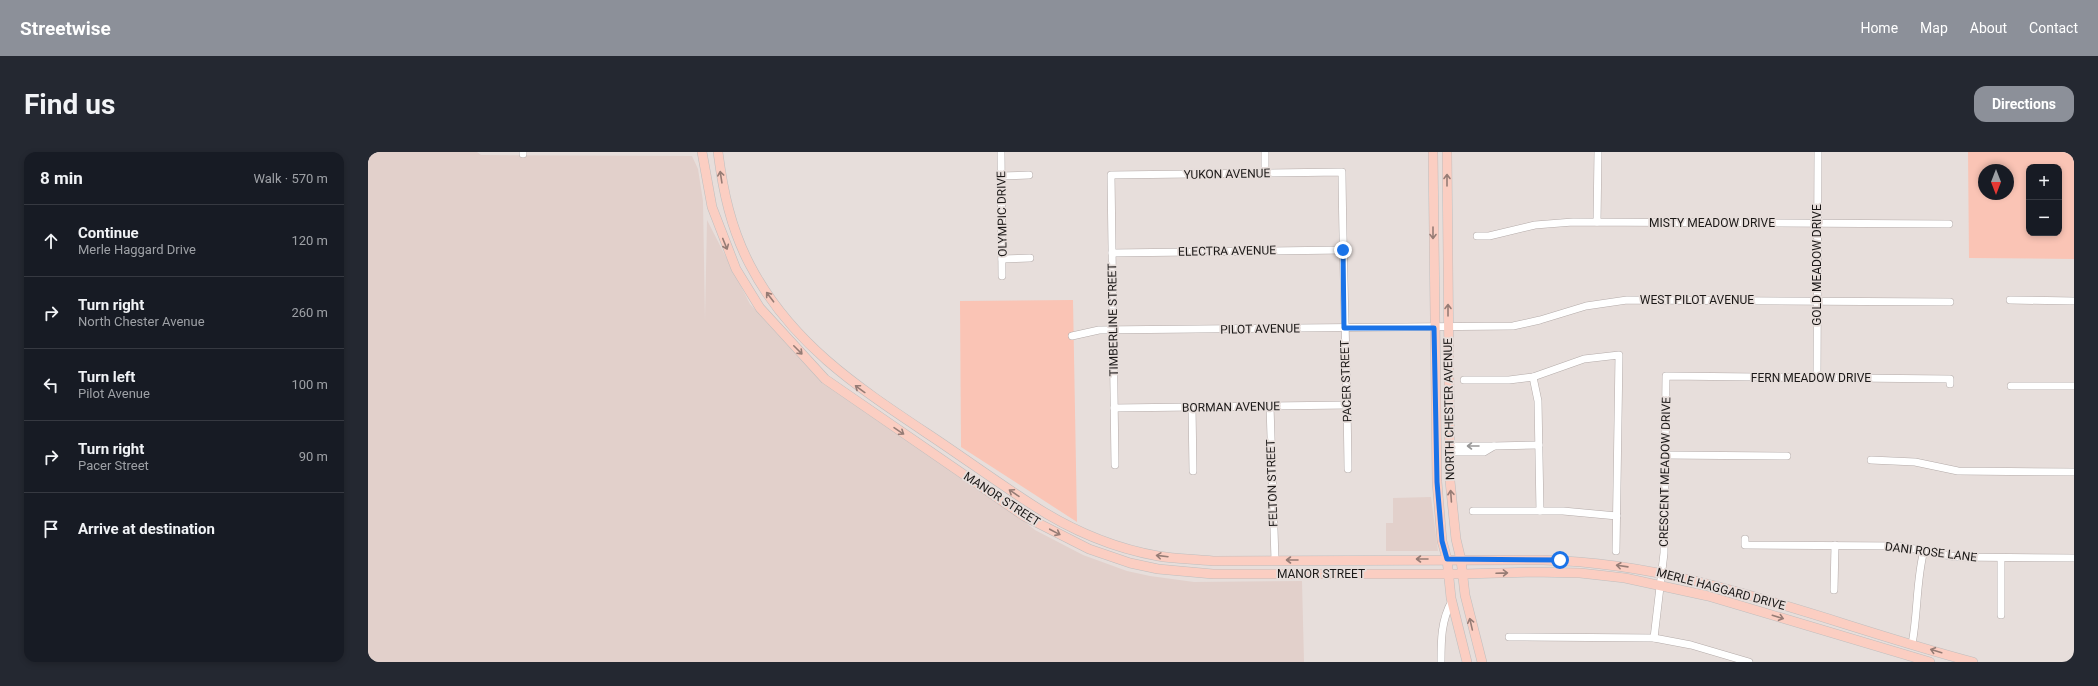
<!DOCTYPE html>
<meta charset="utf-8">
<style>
:root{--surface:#171b24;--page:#242831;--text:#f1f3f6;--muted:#9ea1a6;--line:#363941;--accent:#8c9099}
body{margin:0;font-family:Roboto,sans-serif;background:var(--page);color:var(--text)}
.controls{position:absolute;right:12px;top:12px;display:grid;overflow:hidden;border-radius:8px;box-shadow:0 2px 6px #0003}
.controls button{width:36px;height:36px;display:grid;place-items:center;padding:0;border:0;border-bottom:1px solid var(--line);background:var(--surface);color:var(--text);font:20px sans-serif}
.compass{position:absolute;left:1610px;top:12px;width:36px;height:36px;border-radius:50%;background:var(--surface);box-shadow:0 2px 6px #0003;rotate:180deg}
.stop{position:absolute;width:12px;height:12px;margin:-9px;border:3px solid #1a73e8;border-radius:50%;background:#fff}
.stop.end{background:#1a73e8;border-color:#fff;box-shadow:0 1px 4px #0008}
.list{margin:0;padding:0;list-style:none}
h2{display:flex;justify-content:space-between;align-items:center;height:52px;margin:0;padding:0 16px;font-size:17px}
h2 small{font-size:13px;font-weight:400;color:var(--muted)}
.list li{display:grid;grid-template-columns:26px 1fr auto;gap:12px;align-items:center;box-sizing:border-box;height:72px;padding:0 16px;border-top:1px solid var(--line)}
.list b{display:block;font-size:15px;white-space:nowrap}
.list p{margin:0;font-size:13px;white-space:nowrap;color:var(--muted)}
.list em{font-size:13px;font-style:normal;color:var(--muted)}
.icon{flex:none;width:22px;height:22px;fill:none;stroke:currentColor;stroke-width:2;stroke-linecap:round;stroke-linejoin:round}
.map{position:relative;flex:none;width:1706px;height:510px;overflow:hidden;border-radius:12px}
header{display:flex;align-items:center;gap:24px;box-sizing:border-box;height:56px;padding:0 20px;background:var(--accent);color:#fff}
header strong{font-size:19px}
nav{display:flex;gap:22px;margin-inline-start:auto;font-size:14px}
.intro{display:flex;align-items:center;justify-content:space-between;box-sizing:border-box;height:96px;padding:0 24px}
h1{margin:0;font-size:28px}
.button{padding:10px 18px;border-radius:12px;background:var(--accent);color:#fff;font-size:14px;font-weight:700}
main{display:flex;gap:24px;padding:0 24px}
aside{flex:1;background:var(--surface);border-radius:12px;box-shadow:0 2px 6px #0003}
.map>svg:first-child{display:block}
</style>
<header>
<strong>Streetwise</strong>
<nav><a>Home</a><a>Map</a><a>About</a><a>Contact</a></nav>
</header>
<div class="intro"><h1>Find us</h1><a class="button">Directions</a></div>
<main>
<aside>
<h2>8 min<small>Walk · 570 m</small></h2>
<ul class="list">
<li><svg class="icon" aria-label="ahead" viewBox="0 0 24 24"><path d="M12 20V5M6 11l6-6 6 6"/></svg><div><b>Continue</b><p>Merle Haggard Drive</p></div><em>120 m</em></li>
<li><svg class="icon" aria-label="right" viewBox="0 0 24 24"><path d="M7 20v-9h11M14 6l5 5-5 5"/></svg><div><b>Turn right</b><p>North Chester Avenue</p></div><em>260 m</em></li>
<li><svg class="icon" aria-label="left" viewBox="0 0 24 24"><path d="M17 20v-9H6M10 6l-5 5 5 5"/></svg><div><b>Turn left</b><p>Pilot Avenue</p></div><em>100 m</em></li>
<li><svg class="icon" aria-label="right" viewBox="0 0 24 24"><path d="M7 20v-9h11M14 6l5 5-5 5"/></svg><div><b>Turn right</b><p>Pacer Street</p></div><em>90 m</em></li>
<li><svg class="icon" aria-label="arrive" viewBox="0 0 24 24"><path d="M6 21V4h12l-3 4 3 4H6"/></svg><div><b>Arrive at destination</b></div></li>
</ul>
</aside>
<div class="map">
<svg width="1706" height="510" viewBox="0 0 1706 510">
<rect width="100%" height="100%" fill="#e7dedb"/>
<g fill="#e2d0cb">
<polygon points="0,0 109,0 113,3 324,4 330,17 335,49 337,169 339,68 382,152 456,230 566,296 667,378 715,403 759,419 782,424 826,430 934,429 936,510 0,510"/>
<polygon points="1063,345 1070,399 1018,399 1018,371 1025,371 1025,346"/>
</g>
<g fill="#fac4b5" fill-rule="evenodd">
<path d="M1600,0H1706V107L1601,106ZM1661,15H1691V81H1661ZM1616,18H1640V42H1616Z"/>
<polygon points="705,148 709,370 593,295 592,149"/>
</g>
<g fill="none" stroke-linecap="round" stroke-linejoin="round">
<defs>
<g id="minor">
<polyline points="155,0 155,2"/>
<polyline points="633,0 634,124"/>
<polyline points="897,0 897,21"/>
<polyline points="633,24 661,23"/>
<polyline points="1229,70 1230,0"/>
<polyline points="1109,84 1121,84 1167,73 1205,70 1581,72"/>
<polyline points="744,101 975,98"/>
<polyline points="634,107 662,106"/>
<polyline points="1642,148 1706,149"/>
<polyline points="704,184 731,178 1145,174 1172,168 1218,154 1259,148 1582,150"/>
<polyline points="1165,225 1170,249 1172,359"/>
<polyline points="1449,226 1450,0"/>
<polyline points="1096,228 1141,228 1165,225 1216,207 1251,203 1248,399"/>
<polyline points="1643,234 1706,234"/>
<polyline points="902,254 907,408"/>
<polyline points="824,255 825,319"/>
<polyline points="746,256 980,253"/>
<polyline points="1081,294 1126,294 1116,300 1081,300"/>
<polyline points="1126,294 1171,293"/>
<polyline points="1297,303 1419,304"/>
<polyline points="1503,308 1547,310 1590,319 1706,320"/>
<path d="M747,313L743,23L974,20C975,120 979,218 980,317"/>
<polyline points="1105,359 1195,359 1249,364"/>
<polyline points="1377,387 1377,393 1531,394 1588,405 1706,406"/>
<polyline points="1466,438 1467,393"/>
<polyline points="1633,463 1633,406"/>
<polyline points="1141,485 1286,486 1323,493 1381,510"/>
<polyline points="1286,486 1296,401 1298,224 1582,227 1582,232"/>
<path d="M1544,492C1550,461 1548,429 1556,398"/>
<path d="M1073,510C1073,489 1073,468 1084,449"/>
</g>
<g id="major">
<polyline points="334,0 344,55 368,117 392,156 457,227 656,364 721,397 762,411 790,417 845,422 1095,422 1164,420 1212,421 1257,426 1340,444 1562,510"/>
<path d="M350,0C355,39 363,77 382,113C423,192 491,236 563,284C596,306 629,330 663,352C701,377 745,396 790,404C808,407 827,407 845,409L1175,408C1324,411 1463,473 1605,510"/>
<polyline points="1065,0 1069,330 1074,389 1079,407 1083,446 1099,510"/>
<polyline points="1079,0 1082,329 1088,387 1093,408 1097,443 1114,510"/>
</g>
</defs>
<use href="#minor" stroke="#b4aba9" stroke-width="8"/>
<use href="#major" stroke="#bfbebe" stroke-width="10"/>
<use href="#minor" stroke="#fff" stroke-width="7"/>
<use href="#major" stroke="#fbcec2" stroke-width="9"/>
</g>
<defs><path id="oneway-shaft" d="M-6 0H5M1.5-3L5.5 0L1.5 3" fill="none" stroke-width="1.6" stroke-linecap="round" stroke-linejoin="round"/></defs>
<g stroke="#967c75">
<use href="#oneway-shaft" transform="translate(353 25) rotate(-99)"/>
<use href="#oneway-shaft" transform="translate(1079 28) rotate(-90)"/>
<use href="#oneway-shaft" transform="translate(1065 81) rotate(90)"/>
<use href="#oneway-shaft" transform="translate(357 92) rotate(68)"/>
<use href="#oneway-shaft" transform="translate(402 145) rotate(-127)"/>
<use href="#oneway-shaft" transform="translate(1080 158) rotate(-90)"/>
<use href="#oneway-shaft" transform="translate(430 198) rotate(45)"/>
<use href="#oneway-shaft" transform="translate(492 237) rotate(-144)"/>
<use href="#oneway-shaft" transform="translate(531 279) rotate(34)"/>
<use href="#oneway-shaft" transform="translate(646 341) rotate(-146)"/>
<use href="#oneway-shaft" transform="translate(1083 344) rotate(-94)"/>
<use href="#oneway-shaft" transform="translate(687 380) rotate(28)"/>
<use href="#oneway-shaft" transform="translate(794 404) rotate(-173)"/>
<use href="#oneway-shaft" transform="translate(1054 407) rotate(180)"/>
<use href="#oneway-shaft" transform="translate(924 408) rotate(180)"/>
<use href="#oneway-shaft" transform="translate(1254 414) rotate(-172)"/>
<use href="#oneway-shaft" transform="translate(1134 421) rotate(-2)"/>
<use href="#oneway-shaft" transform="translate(1410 465) rotate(17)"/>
<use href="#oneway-shaft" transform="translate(1103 472) rotate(-103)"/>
<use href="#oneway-shaft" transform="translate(1568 499) rotate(-163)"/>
</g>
<use stroke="#989797" href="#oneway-shaft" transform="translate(1105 294) rotate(180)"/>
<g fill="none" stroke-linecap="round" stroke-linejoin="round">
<polyline stroke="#1a73e8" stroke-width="5" points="975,98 976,176 1066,176 1069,330 1074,389 1079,407 1192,408"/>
</g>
<g text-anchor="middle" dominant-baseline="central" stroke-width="3.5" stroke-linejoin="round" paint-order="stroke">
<g font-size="12" fill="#1b1817" stroke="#e7dedb">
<text transform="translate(859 22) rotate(-1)">YUKON AVENUE</text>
<text transform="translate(634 62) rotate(-91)">OLYMPIC DRIVE</text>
<text x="1344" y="71">MISTY MEADOW DRIVE</text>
<text transform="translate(859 99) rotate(-1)">ELECTRA AVENUE</text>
<text transform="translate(1449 113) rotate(-90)">GOLD MEADOW DRIVE</text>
<text x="1329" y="148">WEST PILOT AVENUE</text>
<text transform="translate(745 168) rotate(-91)">TIMBERLINE STREET</text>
<text transform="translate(892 177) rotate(-1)">PILOT AVENUE</text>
<text x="1443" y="226">FERN MEADOW DRIVE</text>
<text transform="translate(978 229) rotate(-92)">PACER STREET</text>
<text transform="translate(863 255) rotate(-1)">BORMAN AVENUE</text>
<text transform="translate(1081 257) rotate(-91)">NORTH CHESTER AVENUE</text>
<text transform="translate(1297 320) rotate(-89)">CRESCENT MEADOW DRIVE</text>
<text transform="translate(904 331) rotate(-92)">FELTON STREET</text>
<text transform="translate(634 347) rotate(33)">MANOR STREET</text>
<text transform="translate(1563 400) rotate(7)">DANI ROSE LANE</text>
<text x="953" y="422">MANOR STREET</text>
<text transform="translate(1353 437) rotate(15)">MERLE HAGGARD DRIVE</text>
</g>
</g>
</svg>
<div class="controls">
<button>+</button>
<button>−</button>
</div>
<svg class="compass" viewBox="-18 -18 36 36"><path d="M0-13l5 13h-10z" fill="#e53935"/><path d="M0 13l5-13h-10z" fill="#9ea1a6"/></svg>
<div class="stop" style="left:1192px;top:408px"></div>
<div class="stop end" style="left:975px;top:98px"></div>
</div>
</main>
